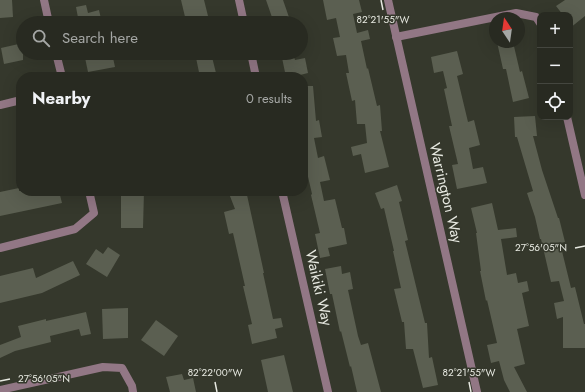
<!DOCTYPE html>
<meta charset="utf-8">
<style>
:root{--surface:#282a21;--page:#30322a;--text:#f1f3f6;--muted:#a5a7a5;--line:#44463f}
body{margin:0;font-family:Jost,sans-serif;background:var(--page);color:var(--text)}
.controls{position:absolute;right:12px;top:12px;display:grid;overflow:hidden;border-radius:8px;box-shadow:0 4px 16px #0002}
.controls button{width:36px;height:36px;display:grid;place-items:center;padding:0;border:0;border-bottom:1px solid var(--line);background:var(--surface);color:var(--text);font:20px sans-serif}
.compass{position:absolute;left:489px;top:12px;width:36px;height:36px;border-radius:50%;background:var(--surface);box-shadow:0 4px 16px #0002;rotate:347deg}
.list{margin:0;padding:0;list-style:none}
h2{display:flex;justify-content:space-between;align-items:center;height:52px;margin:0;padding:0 16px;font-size:17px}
h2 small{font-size:13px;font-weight:400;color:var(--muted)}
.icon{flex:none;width:22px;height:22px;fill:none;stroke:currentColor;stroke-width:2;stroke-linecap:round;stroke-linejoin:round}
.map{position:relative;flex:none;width:585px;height:392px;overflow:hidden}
.search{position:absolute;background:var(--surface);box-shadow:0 4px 16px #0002;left:16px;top:16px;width:292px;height:44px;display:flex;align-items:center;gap:10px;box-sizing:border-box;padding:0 14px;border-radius:22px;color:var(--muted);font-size:15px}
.panel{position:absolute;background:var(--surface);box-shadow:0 4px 16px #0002;left:16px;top:72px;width:292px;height:124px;border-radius:16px}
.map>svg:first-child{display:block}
</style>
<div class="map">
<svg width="585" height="392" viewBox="0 0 585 392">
<rect width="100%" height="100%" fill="#35382c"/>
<g fill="#5b5f51">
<polygon points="0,0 12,0 13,17 0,18"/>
<polygon points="181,0 204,0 208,16 186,21"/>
<polygon points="266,0 283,0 291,23 274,23"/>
<polygon points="323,0 359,0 362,12 353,14 357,33 368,30 370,39 361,41 367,69 368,68 377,106 380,105 382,131 380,131 389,167 365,173 361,154 353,156 351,147 367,143 365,124 357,124 355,100 352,101 346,73 349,73 346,55 337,56 333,38 340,37 336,18 327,20"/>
<polygon points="565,0 585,0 585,16 570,28 570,15 563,15 556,6"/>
<polygon points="86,5 88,13 99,10 102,23 79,23 76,7"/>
<polygon points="497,42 513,42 520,72 522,71 529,98 513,102 506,69 503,69"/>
<polygon points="23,43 23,60 4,64 1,48"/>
<polygon points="457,51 463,74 457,76 468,122 474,120 480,145 469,148 473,169 483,167 487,183 457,189 452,165 458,164 449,126 452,126 444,89 447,88 443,71 434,73 431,57"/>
<polygon points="84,53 112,53 115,67 88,72"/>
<polygon points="195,53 211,53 217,77 200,77"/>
<polygon points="281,53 293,53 295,60 305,58 308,73 292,77 286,77"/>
<polygon points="303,86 313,86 316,121 319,120 322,137 314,138 318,158 324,156 330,180 320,182 324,201 335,199 342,228 344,228 347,244 328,248 330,256 320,258 315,234 320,233 311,195 312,194 303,155"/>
<polygon points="535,116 537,136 533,136 542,170 558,218 559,218 565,242 560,243 571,288 575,287 584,324 585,324 585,348 563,348 563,317 557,319 554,303 564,301 559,281 551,282 541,239 540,239 535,217 527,193 533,191 517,137 515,137 514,117"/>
<polygon points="397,185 402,201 399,202 408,240 405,241 425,323 427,323 429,358 432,357 438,385 423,388 413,349 406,349 404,322 402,322 394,289 401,288 393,251 394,251 384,208 381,209 375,193"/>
<polygon points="19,188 19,191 59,191 62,203 0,216 0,192"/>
<polygon points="121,191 144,191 143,228 121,228"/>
<polygon points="228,191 246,191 247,195 264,273 263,273 273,319 281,318 283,327 275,329 277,338 252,344 248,325 252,324 243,286 245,286 233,233 229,234 224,212 235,209"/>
<polygon points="492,203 498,230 516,228 517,237 501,239 507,275 516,273 518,283 527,281 529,291 522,293 529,326 517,329 525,364 514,367 527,392 510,392 504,380 499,361 491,363 487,345 497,343 487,300 486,301 480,271 481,271 476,233 477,233 471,208"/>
<polygon points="108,247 120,255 107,277 86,264 96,249 103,254"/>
<polygon points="73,261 80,275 42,293 0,303 0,276 33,268 36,278"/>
<polygon points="341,266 342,274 350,272 353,289 348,290 358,336 361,345 368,343 381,392 357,392 351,366 350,367 341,331 340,332 332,294 330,294 325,269"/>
<polygon points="128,308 128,338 103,339 102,309"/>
<polygon points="86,312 91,334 81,336 79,329 50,336 51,342 15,351 0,358 0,345 21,337 18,326 46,319 46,321"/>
<polygon points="156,320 178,336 164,356 141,340"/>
<polygon points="284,355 293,392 268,392 261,360"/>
<polygon points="182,374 184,380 193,378 196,392 170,392 166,377"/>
</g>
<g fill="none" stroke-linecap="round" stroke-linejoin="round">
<g stroke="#927785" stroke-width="8">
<polyline points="44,0 49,23"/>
<polyline points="239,0 244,23"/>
<polyline points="388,0 477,392"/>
<polyline points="396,37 516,13 536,17 540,23"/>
<polyline points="56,53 62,77"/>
<polyline points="251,53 256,77"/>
<polyline points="0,105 21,100"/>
<polyline points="567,117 585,195"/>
<polyline points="282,191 328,392"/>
<polyline points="0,248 75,229 94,213 89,191"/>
<polyline points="0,390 103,367 122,368 132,386 133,392"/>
</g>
</g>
<path fill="none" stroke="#e7e9e1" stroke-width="1.5" d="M381,0L383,10M575,248L585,246M0,381L10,379M215,382L217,392M469,382L471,392"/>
<g text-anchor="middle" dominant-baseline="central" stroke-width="3" stroke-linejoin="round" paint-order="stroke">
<g font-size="15" fill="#e7e9e1" stroke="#35382c">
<text transform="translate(446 193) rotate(77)">Warrington Way</text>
<text transform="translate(319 288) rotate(77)">Waikiki Way</text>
</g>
</g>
<g font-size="10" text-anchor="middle" fill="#e7e9e1" stroke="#35382c" stroke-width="3" stroke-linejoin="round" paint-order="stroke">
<text x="383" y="23">82°21'55"W</text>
<text x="541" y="251">27°56'05"N</text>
<text x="215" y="376">82°22'00"W</text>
<text x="469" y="376">82°21'55"W</text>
<text x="44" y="382">27°56'05"N</text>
</g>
</svg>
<div class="controls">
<button>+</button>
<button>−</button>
<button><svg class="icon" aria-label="locate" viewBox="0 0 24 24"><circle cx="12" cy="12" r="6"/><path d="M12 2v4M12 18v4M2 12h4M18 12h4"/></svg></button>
</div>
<svg class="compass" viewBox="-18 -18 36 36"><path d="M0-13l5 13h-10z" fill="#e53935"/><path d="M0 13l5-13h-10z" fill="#a5a7a5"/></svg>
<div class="search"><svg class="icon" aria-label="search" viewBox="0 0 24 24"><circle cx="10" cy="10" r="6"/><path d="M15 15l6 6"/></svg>Search here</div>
<section class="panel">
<h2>Nearby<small>0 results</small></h2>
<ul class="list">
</ul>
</section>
</div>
